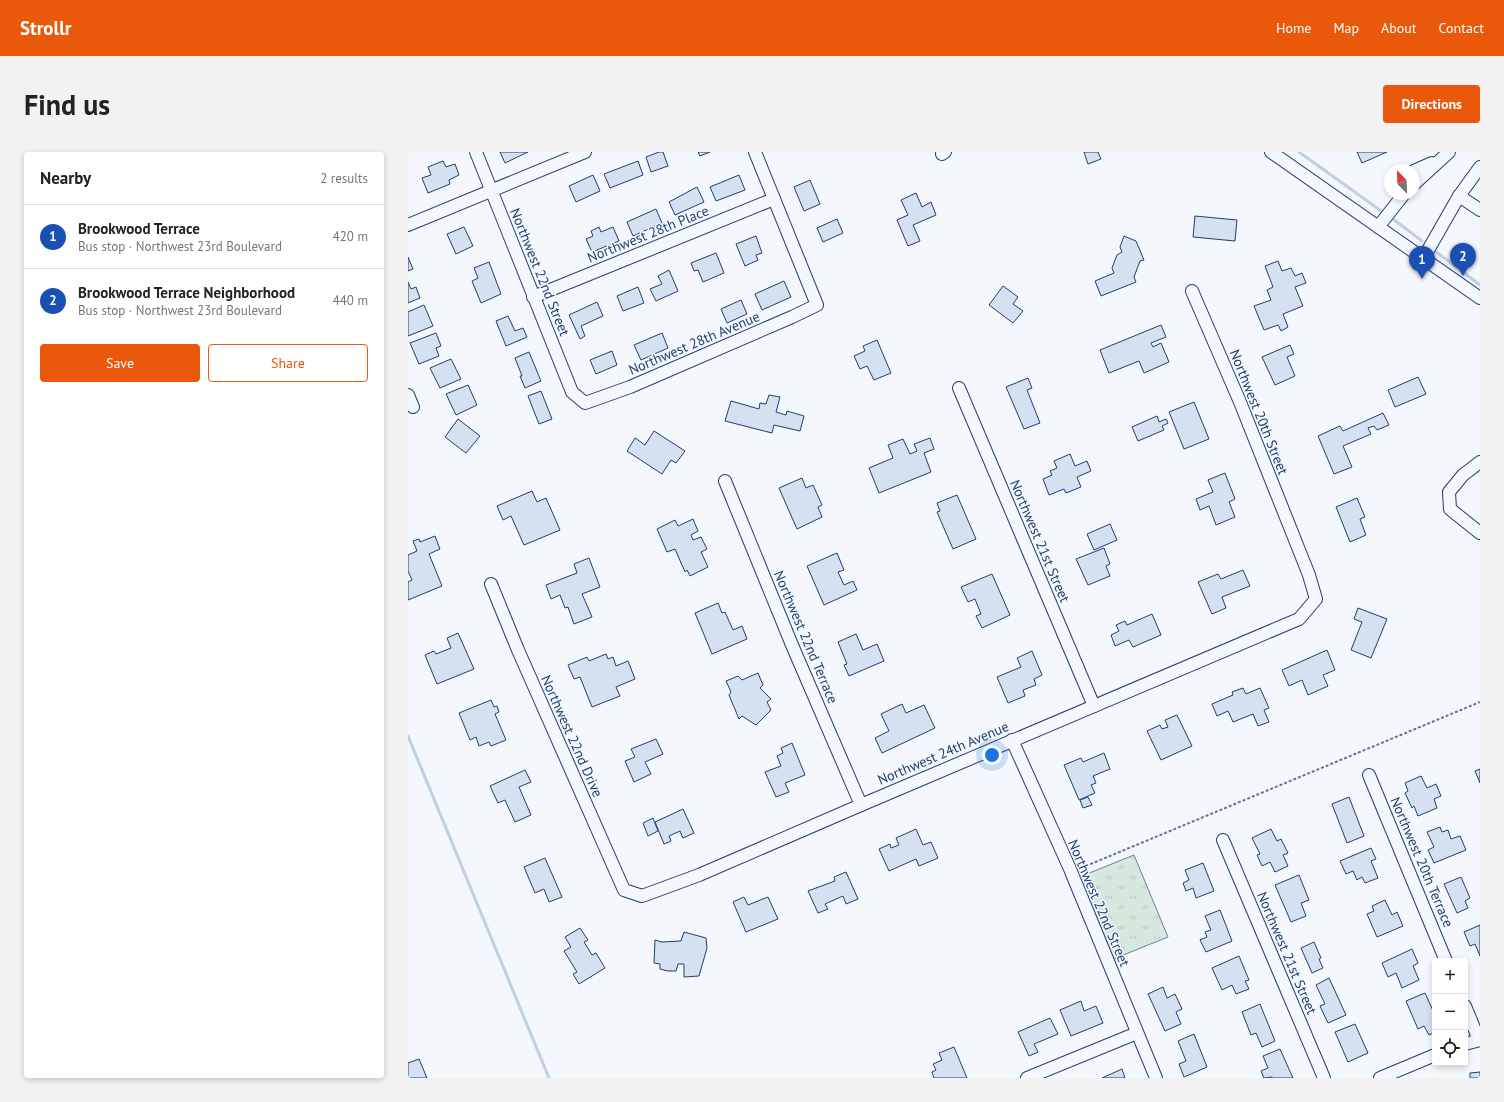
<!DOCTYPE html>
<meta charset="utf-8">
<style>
:root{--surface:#fff;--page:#f2f2f2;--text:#222;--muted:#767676;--line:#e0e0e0;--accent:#ea580c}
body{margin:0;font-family:"PT Sans",sans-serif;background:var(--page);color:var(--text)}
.controls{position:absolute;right:12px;bottom:12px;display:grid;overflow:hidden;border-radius:4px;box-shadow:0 2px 6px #0003}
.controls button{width:36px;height:36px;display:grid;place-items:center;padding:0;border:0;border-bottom:1px solid var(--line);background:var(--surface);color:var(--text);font:20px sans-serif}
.compass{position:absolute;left:976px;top:12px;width:36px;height:36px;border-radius:50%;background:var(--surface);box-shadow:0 2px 6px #0003;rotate:337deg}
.you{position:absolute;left:584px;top:603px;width:14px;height:14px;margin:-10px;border:3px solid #fff;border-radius:50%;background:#1a73e8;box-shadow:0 0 0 6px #1a73e833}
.badge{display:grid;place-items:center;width:26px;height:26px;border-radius:50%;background:var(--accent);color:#fff;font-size:13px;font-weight:700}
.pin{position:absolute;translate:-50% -33px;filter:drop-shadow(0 1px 2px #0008)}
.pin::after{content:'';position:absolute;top:21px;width:14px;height:12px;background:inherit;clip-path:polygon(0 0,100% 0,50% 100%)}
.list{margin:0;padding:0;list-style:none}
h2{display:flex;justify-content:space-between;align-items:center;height:52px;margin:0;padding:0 16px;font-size:17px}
h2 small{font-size:13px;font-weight:400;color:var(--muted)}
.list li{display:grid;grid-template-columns:26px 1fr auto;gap:12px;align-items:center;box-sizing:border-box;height:64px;padding:0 16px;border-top:1px solid var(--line)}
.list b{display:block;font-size:15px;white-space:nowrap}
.list p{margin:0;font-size:13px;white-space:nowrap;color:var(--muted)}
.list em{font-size:13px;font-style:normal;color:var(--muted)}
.actions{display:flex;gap:8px;padding:12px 16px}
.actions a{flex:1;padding:9px 0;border:1px solid var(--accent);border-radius:4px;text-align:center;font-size:14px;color:var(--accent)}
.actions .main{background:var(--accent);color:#fff}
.icon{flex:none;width:22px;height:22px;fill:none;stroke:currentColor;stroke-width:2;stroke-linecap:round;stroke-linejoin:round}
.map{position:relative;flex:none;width:1072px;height:926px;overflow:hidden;border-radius:4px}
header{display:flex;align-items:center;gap:24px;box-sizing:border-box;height:56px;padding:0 20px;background:var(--accent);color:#fff}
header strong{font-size:19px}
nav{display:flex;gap:22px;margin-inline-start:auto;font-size:14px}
.intro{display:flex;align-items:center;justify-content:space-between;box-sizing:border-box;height:96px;padding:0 24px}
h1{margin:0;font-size:28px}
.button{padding:10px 18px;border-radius:4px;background:var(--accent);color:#fff;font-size:14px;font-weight:700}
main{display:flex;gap:24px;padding:0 24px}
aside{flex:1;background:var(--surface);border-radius:4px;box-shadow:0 2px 6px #0003}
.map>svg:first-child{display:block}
</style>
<header>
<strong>Strollr</strong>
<nav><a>Home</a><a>Map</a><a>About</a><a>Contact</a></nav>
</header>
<div class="intro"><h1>Find us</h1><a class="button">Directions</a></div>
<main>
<aside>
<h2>Nearby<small>2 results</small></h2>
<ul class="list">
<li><span class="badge" style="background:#1a4fb4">1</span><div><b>Brookwood Terrace</b><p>Bus stop · Northwest 23rd Boulevard</p></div><em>420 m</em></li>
<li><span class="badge" style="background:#1a4fb4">2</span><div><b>Brookwood Terrace Neighborhood</b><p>Bus stop · Northwest 23rd Boulevard</p></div><em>440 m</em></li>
</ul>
<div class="actions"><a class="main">Save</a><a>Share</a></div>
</aside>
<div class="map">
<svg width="1072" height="926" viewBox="0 0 1072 926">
<defs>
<pattern id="park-tufts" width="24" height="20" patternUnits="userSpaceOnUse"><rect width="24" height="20" fill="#d7e8df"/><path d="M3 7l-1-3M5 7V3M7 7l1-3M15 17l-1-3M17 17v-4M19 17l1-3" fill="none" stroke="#b8c8c3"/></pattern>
</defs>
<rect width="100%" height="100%" fill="#f4f7fb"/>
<polygon fill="url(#park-tufts)" stroke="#687fa3" points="726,703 760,785 703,808 669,726"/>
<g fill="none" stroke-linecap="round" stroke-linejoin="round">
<g stroke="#bed0e5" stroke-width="3">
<polyline points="891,0 976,61"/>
<polyline points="981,64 1014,89"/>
<polyline points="1027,99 1072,133"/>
<polyline points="0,584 141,926"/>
</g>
</g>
<g fill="#d5e0f0" stroke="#1d3f73">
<polygon points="92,0 120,0 97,11"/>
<polygon points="251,0 255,0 260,14 243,20 238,5"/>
<polygon points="290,0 302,0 292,4"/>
<polygon points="676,0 690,0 693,7 680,12"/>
<polygon points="949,0 979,0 954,11"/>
<polygon points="35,9 38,15 47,12 51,23 41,28 42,32 20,41 14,26 23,23 20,15"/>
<polygon points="230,9 235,23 202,36 196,22"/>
<polygon points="185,23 192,39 168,50 161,34"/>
<polygon points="331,23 337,38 308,49 302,35"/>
<polygon points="402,28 412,52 396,59 386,35"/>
<polygon points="289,35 296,50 267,63 261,50"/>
<polygon points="508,41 514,55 523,50 528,63 505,73 512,89 500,94 489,68 500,63 493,48"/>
<polygon points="248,57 254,71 225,84 219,70"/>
<polygon points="787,64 829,68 827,89 785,85"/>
<polygon points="429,67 435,81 415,90 409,76"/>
<polygon points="56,75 65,94 48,102 39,82"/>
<polygon points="191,75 193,80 205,75 211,89 184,100 178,87 185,84 183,79"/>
<polygon points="348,84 354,101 348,103 350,108 337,114 328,92"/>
<polygon points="716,84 728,89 736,108 732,109 726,125 728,130 693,144 687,129 706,121 704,116 709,103 714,100 712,95"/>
<polygon points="308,101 316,121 295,130 290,118 286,119 283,111"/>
<polygon points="0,105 5,117 0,119"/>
<polygon points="870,109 874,119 883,116 887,124 894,121 898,131 887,135 895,154 875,162 880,175 873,179 870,173 856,178 846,154 863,148 859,138 865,135 857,114"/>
<polygon points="81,110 93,142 73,151 64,129 70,126 66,116"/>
<polygon points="261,118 270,139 248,149 242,137 254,132 250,124"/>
<polygon points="376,129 383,145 354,158 347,142"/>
<polygon points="0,130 3,137 8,135 12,146 0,151"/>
<polygon points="595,134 610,145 605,152 615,159 605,171 581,153"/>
<polygon points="230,135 236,151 215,159 209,144"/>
<polygon points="333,148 339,162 319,171 313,157"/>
<polygon points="189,150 195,164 173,174 177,184 172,187 161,163"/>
<polygon points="16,153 25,174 0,184 0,160"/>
<polygon points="100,164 107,179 115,176 119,185 98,194 88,169"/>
<polygon points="753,173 758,185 743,191 745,195 753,191 761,210 736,221 731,209 701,221 692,198"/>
<polygon points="28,181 33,194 28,196 31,204 11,212 2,191"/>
<polygon points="254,181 260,196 233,208 226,193"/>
<polygon points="469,188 483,221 466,228 459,214 452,217 446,204 457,199 455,194"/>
<polygon points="882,193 886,202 879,205 887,224 867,233 854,205"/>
<polygon points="204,199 209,213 188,222 182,208"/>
<polygon points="121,200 133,229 117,236 112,224 114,224 107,206"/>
<polygon points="43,207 53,227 32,236 22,216"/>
<polygon points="1010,225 1018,242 987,255 980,238"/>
<polygon points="620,226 624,236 619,238 632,271 616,277 598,235"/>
<polygon points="60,233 69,253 48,263 38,242"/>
<polygon points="133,239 144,267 131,272 120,244"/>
<polygon points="361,243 372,245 368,260 378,263 379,259 396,264 392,279 366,273 364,281 317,269 323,249 351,257 352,251 358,252"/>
<polygon points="786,250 801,287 776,297 761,260"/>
<polygon points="975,261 981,273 969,278 966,274 960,276 963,282 935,294 944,315 926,322 910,284 932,274 935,279"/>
<polygon points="749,264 751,270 758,267 760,271 754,274 756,278 730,289 724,275"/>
<polygon points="50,267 72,284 58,301 37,285"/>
<polygon points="246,279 277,299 268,311 263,308 254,322 219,299 227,286 237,293"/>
<polygon points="522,286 526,297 516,301 523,320 471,341 461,316 485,306 480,293 495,287 502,302 509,299 506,292"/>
<polygon points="662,302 667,314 679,309 683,319 669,325 673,335 658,341 656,337 641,343 635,327 644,323 642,319 649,316 646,309"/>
<polygon points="817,321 827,347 821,350 827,365 808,373 801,354 792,358 788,347 805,340 800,328"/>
<polygon points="394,326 398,336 405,333 414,353 410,355 414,365 389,377 371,336"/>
<polygon points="124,339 129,350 138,346 152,378 116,393 103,364 95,368 89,354"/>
<polygon points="549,343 568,387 545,397 529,360 532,359 529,351"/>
<polygon points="949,346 957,365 952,367 958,383 942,390 928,355"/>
<polygon points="285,367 290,379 283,383 285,388 293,385 299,397 293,400 300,415 282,424 279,418 277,420 267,397 259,400 249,377 267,368 270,374"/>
<polygon points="702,372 709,388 686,398 679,382"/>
<polygon points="27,384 32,397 21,402 34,434 0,448 0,430 4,428 0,419 0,403 9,399 5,389 11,387 12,390"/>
<polygon points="696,396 702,412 698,414 702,424 680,433 668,407"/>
<polygon points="429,401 436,418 430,420 436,433 445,429 449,438 416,453 399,414"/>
<polygon points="181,406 192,435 174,442 184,465 166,472 160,455 157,456 152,443 143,447 138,433 169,421 166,412"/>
<polygon points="835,418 842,434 814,445 818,456 804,462 790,430 810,422 813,427"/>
<polygon points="584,422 602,463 574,476 568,464 573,462 567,447 560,450 553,435"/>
<polygon points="310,451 314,461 317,460 325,478 334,474 339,487 304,502 287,461"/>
<polygon points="950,456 979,467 963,506 943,498 954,470 946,467"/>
<polygon points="744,462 753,483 725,495 721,488 707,494 703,483 711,479 708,473 717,469 719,473"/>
<polygon points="50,481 66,517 29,532 17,503 26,499 28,502 43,496 39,486"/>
<polygon points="448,482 455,498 469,492 476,509 441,524 436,513 439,512 430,490"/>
<polygon points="919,498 927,518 915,523 920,534 900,543 894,528 881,534 874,518"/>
<polygon points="624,499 634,523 626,527 628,533 615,538 617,544 600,551 589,525 613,515 609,506"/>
<polygon points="198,502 200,507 205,505 208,514 220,509 227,527 208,535 212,544 184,555 172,525 166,527 160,513 179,505 181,509"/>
<polygon points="350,521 355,533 352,536 363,547 359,550 363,558 348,573 334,564 331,567 321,543 323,540 318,529 330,524 334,528"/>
<polygon points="835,536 838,542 852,536 861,556 856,558 861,570 850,574 845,562 825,570 820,559 809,564 804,552 825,543 824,540"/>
<polygon points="83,548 86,555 89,554 91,560 87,562 98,588 83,594 81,590 71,594 68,585 62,588 51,561"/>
<polygon points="494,552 498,561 516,553 527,576 474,601 467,586 481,579 473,562"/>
<polygon points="769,563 784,594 753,608 739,579 752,573 754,577 760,575 757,568"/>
<polygon points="248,587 255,602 237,610 243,622 226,630 217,609 227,605 223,597"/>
<polygon points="384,591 397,623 377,631 381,640 368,645 357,620 373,614 369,604 375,601 373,596"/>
<polygon points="696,601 702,617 685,624 688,631 683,633 687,641 671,648 656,613 673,606 675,610"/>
<polygon points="1072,617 1072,631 1067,619"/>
<polygon points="117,618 123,630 111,635 123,663 107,670 97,648 90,651 82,634"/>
<polygon points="1013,624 1019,636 1028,632 1033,644 1026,647 1029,656 1010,664 1006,654 1004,656 997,641 1000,639 997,631"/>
<polygon points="680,645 684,653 675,656 672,648"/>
<polygon points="941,645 956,684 939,691 924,652"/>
<polygon points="275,657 286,681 275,686 272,679 261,684 263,689 256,692 247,670"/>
<polygon points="245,666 250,679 240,684 235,671"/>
<polygon points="1032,675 1034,680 1040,678 1043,687 1052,684 1058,698 1026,711 1020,698 1026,695 1019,680"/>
<polygon points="508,677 515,693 523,690 530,706 511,714 508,707 481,719 471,697 482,692 483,696 491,693 488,686"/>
<polygon points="863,677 869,689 873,687 880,701 875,703 880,714 867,720 862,710 854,714 849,703 852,702 844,686"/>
<polygon points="963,696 968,707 963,709 970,726 957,731 954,725 949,728 945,719 938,722 932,709"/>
<polygon points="137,706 154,745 141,750 136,737 127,741 116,715"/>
<polygon points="795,711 806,739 788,746 785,736 778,739 775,731 781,728 777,718"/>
<polygon points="438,720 450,747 438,752 435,744 417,752 420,757 410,761 400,739 427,729 426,725"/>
<polygon points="891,723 901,748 893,751 898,764 883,770 867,733"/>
<polygon points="1053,725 1062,746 1057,749 1060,756 1049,761 1036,732"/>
<polygon points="336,745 340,753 360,745 370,767 338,780 325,750"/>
<polygon points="977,748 984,763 989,760 995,774 969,785 959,762 966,759 964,754"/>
<polygon points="812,758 824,789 798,800 792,788 799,785 797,780 803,778 797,764"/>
<polygon points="1072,773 1072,804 1067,792 1062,794 1056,780"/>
<polygon points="172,776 180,788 176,790 184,803 188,801 197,816 171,832 165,822 169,820 156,799 163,795 157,785"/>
<polygon points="276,780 298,786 299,796 291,824 276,825 276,812 270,812 268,819 260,819 252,817 252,812 246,811 247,788 254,790 273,789"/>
<polygon points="906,790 913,806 911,807 915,816 904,821 893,796"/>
<polygon points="1004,797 1010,811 1005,814 1011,828 994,836 988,821 980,825 974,811"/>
<polygon points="831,804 841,828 837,829 841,837 828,842 824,833 814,838 804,816"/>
<polygon points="921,826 938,863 920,871 912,854 917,852 908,833"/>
<polygon points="755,835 759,846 767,842 774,857 768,860 773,872 757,879 740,842"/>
<polygon points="1017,841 1027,863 1027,880 1021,883 1016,874 1010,877 998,849"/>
<polygon points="673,849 676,859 688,854 695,871 663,884 652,858"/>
<polygon points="852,852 867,889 854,895 848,881 843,883 834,860"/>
<polygon points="642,866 650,882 626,892 630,900 621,904 610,880"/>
<polygon points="947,872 960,901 940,910 927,880"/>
<polygon points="786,882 799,915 776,925 771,912 778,909 770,889"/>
<polygon points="546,895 559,926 526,926 524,920 528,918 525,912 534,908 531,901"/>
<polygon points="872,897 885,926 864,926 864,925 856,926 853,919 860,916 855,904"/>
<polygon points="11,907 19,926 0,926 0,911"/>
<polygon points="714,917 717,926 694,926"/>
<polygon points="1072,920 1072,926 1062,926 1062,921"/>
</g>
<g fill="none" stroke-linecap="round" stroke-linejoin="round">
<defs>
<g id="minor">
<polyline points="68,0 164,240 177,251 222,235 384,165 409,153 347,0"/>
<polyline points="863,0 1072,146"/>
<polyline points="534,2 537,0"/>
<polyline points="1006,19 1024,11"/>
<polyline points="1006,32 1041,0"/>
<polyline points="1051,44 1072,58"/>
<polyline points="0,73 177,0"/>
<polyline points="970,75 996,42"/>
<polyline points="1015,107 1051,44 1072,15"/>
<polyline points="125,145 366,47"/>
<polyline points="551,236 686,554"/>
<polyline points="0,243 5,255"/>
<polyline points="1072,310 1055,323 1041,340 1042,357 1072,381"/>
<polyline points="317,329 384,493 453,653"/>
<polyline points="83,432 110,498 216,738 234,744 291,723 453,653 891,467 908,447 901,423 832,250 784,139"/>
<polyline points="604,588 662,717 748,926"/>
<polyline points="961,623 1038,809"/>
<polyline points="815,688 916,926"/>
<polyline points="1057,854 1071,888"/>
<polyline points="1057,892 1072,888"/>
<polyline points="619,926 729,881"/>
<polyline points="972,926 1027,903"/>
</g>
</defs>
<use href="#minor" stroke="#1d3f73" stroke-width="14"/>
<polyline stroke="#5e769c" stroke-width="2" stroke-dasharray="3 2" stroke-linecap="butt" points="673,716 1072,550"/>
<use href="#minor" stroke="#f4f7fb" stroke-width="12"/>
</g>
<g text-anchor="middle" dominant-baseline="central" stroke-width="3" stroke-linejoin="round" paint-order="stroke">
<g font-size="14" fill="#1d3f73" stroke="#f4f7fb">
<text transform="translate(240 82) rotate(-22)">Northwest 28th Place</text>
<text transform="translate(132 120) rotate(68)">Northwest 22nd Street</text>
<text transform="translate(286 191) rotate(-23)">Northwest 28th Avenue</text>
<text transform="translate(851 260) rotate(68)">Northwest 20th Street</text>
<text transform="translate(632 389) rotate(67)">Northwest 21st Street</text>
<text transform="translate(398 485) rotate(67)">Northwest 22nd Terrace</text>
<text transform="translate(164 584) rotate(66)">Northwest 22nd Drive</text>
<text transform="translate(535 601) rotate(-23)">Northwest 24th Avenue</text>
<text transform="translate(1014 710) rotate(67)">Northwest 20th Terrace</text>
<text transform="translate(691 751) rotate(67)">Northwest 22nd Street</text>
<text transform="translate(879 801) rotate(67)">Northwest 21st Street</text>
</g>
</g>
</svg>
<div class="controls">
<button>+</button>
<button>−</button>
<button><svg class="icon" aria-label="locate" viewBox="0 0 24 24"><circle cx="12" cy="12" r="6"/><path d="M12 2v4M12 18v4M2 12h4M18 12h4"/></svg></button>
</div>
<svg class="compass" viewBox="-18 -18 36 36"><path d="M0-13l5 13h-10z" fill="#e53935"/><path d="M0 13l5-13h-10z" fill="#767676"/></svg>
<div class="you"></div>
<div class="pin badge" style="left:1014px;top:127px;background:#1a4fb4">1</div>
<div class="pin badge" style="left:1055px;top:124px;background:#1a4fb4">2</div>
</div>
</main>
